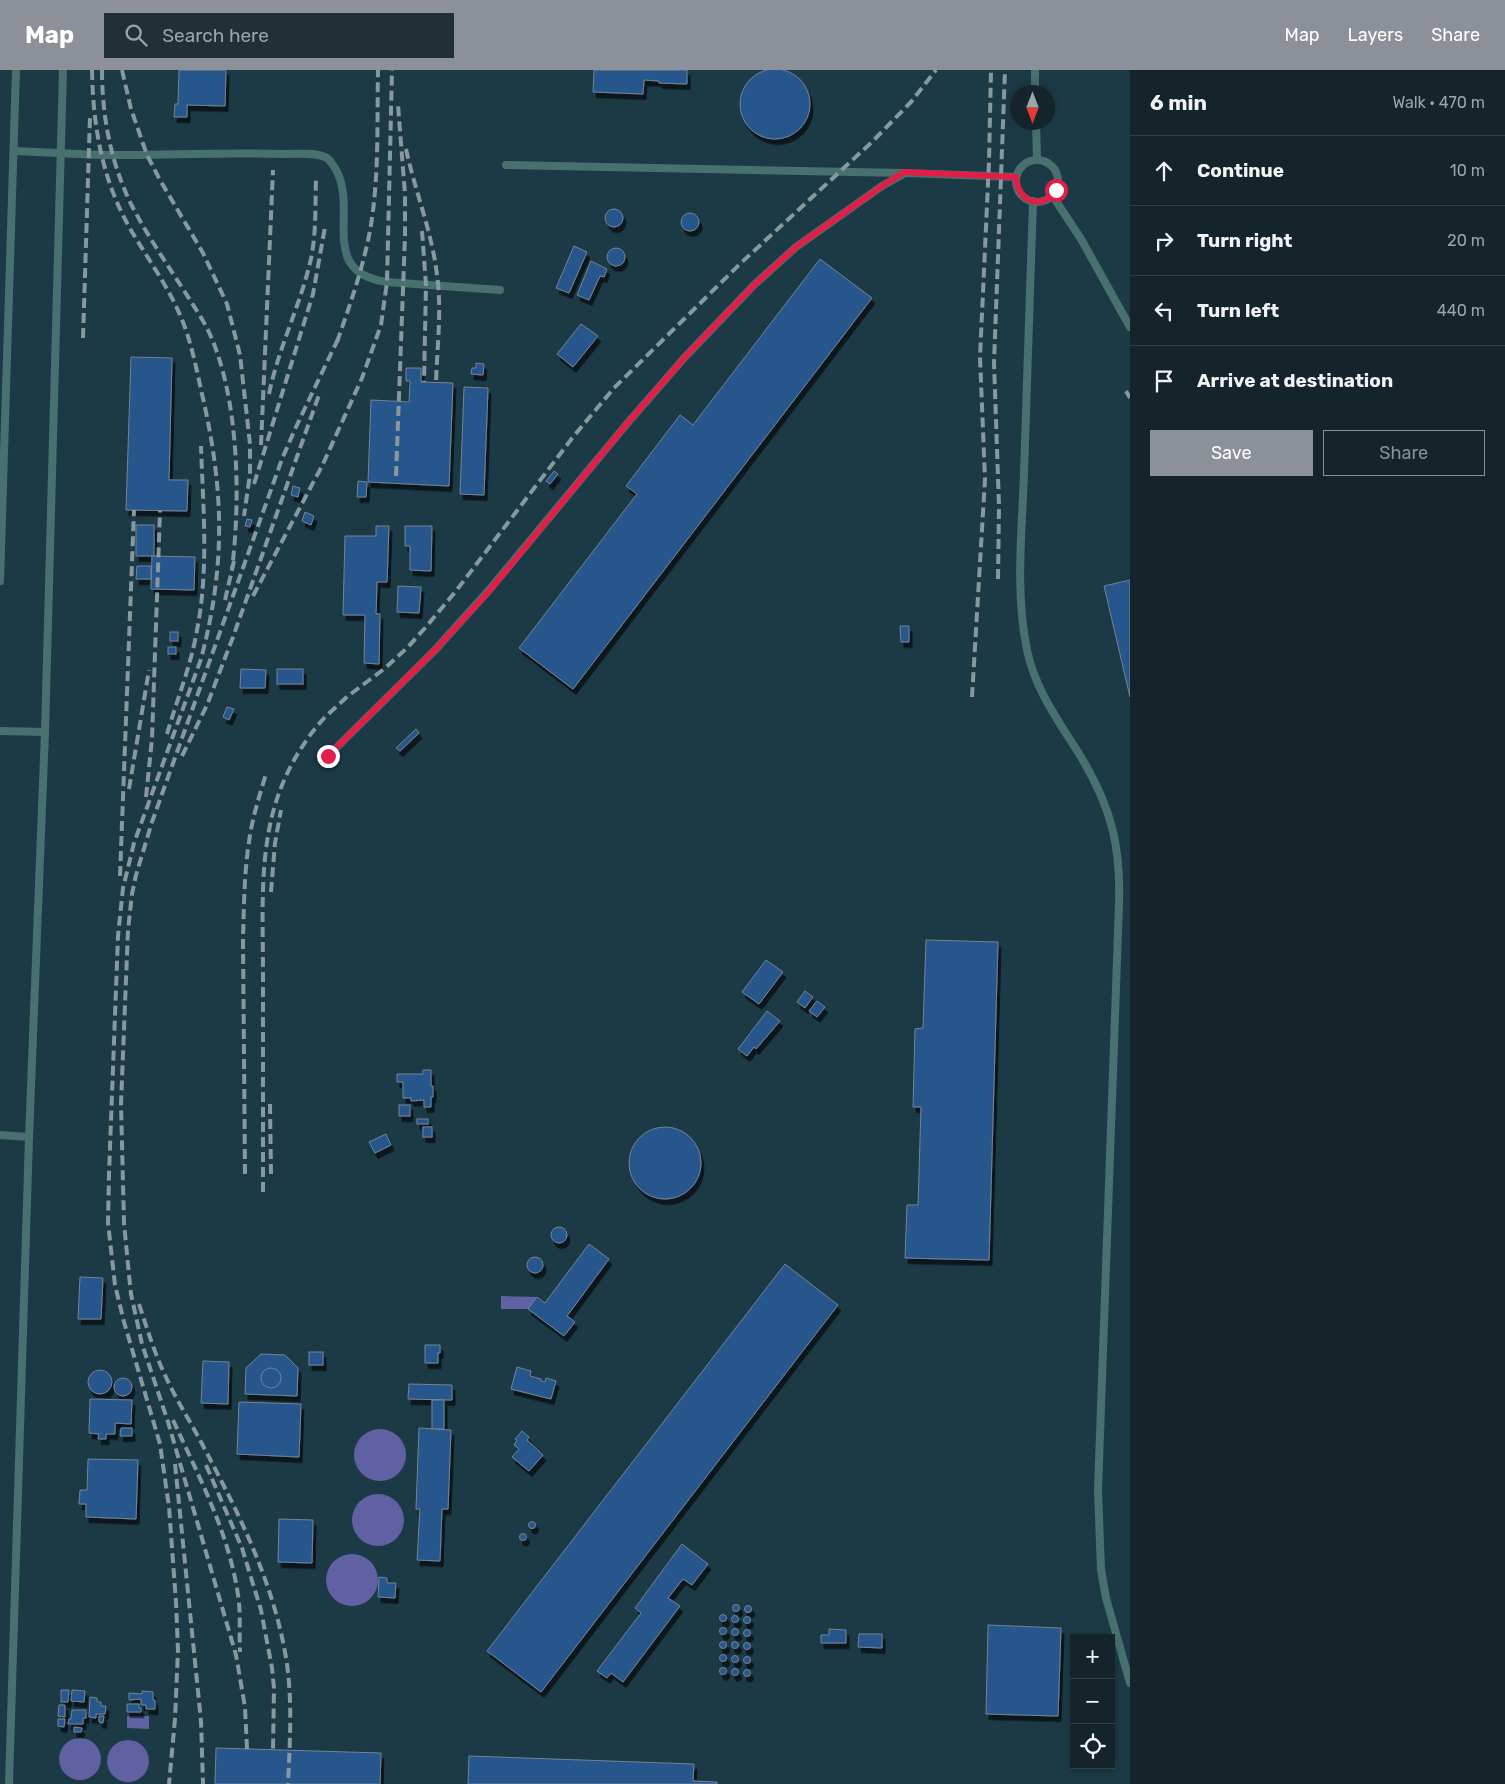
<!DOCTYPE html>
<meta charset="utf-8">
<style>
:root{--surface:#14242a;--page:#213036;--text:#f1f3f6;--muted:#9da4a8;--line:#334147;--accent:#8c9099}
body{margin:0;font-family:Rubik,sans-serif;background:var(--page);color:var(--text)}
.controls{position:absolute;right:15px;bottom:15px;display:grid;overflow:hidden;border-radius:0px;box-shadow:0 2px 8px #0003}
.controls button{width:45px;height:45px;display:grid;place-items:center;padding:0;border:0;border-bottom:1px solid var(--line);background:var(--surface);color:var(--text);font:25px sans-serif}
.compass{position:absolute;left:1010px;top:15px;width:45px;height:45px;border-radius:50%;background:var(--surface);box-shadow:0 2px 8px #0003;rotate:180deg}
.stop{position:absolute;width:15px;height:15px;margin:-11px;border:4px solid #e11d48;border-radius:50%;background:#fff}
.stop.end{background:#e11d48;border-color:#fff;box-shadow:0 1px 5px #0008}
.list{margin:0;padding:0;list-style:none}
h2{display:flex;justify-content:space-between;align-items:center;height:65px;margin:0;padding:0 20px;font-size:21px}
h2 small{font-size:16px;font-weight:400;color:var(--muted)}
.list li{display:grid;grid-template-columns:32px 1fr auto;gap:15px;align-items:center;box-sizing:border-box;height:70px;padding:0 20px;border-top:1px solid var(--line)}
.list b{display:block;font-size:19px;white-space:nowrap}
.list em{font-size:16px;font-style:normal;color:var(--muted)}
.actions{display:flex;gap:10px;padding:15px 20px}
.actions a{flex:1;padding:11px 0;border:1px solid var(--accent);border-radius:0px;text-align:center;font-size:18px;color:var(--accent)}
.actions .main{background:var(--accent);color:#fff}
.icon{flex:none;width:28px;height:28px;fill:none;stroke:currentColor;stroke-width:2;stroke-linecap:round;stroke-linejoin:round}
.map{position:relative;flex:none;width:1130px;height:1714px;overflow:hidden}
header{display:flex;align-items:center;gap:30px;box-sizing:border-box;height:70px;padding:0 25px;background:var(--accent);color:#fff}
header strong{font-size:24px}
nav{display:flex;gap:28px;margin-inline-start:auto;font-size:18px}
.search{width:350px;height:45px;background:var(--page);display:flex;align-items:center;gap:12px;box-sizing:border-box;padding:0 18px;border-radius:0px;color:var(--muted);font-size:19px}
main{display:flex}
aside{flex:1;background:var(--surface)}
.map>svg:first-child{display:block}
</style>
<header>
<strong>Map</strong>
<div class="search"><svg class="icon" aria-label="search" viewBox="0 0 24 24"><circle cx="10" cy="10" r="6"/><path d="M15 15l6 6"/></svg>Search here</div>
<nav><a>Map</a><a>Layers</a><a>Share</a></nav>
</header>
<main>
<div class="map">
<svg width="1130" height="1714" viewBox="0 0 1130 1714">
<defs>
<filter id="shadow"><feDropShadow dx="3" dy="5.5" stdDeviation="0" flood-color="#0009"/></filter>
</defs>
<rect width="100%" height="100%" fill="#1a3038"/>
<path fill="#1c3a45" fill-rule="evenodd" d="M0,0H1130V1714H0ZM1018,22H1048V52H1018ZM1074,1568H1111V1695H1074Z"/>
<g fill="#5f61a2">
<polygon points="501,1226 537,1227 528,1239 501,1239"/>
<circle cx="380" cy="1385" r="26"/>
<circle cx="378" cy="1450" r="26"/>
<circle cx="352" cy="1510" r="26"/>
<polygon points="127,1646 149,1646 149,1659 127,1658"/>
<circle cx="80" cy="1689" r="21"/>
<circle cx="128" cy="1691" r="21"/>
</g>
<g fill="#25578b" stroke="#748394" filter="url(#shadow)">
<circle cx="775" cy="34" r="35"/>
<polygon points="179,0 226,0 225,36 187,35 187,47 174,47 175,34 178,34"/>
<polygon points="594,0 687,0 687,14 659,13 659,11 644,10 643,24 593,22"/>
<circle cx="614" cy="148" r="9"/>
<circle cx="690" cy="152" r="9"/>
<polygon points="574,176 587,182 569,223 556,218"/>
<circle cx="616" cy="187" r="9"/>
<polygon points="820,189 872,228 573,619 519,578 637,424 626,416 680,345 693,355"/>
<polygon points="591,191 607,199 604,207 600,206 589,230 577,225"/>
<polygon points="581,254 598,266 573,297 557,284"/>
<polygon points="131,287 172,288 169,410 188,410 187,441 126,440"/>
<polygon points="476,293 484,294 483,305 471,304 472,298 476,298"/>
<polygon points="406,298 421,298 421,312 453,313 449,416 368,412 371,330 409,332 410,311 406,311"/>
<polygon points="464,317 488,318 484,425 460,424"/>
<polygon points="554,401 558,404 550,414 546,411"/>
<polygon points="358,411 367,412 366,427 357,427"/>
<polygon points="293,416 300,418 298,427 291,425"/>
<polygon points="305,442 314,446 311,455 302,451"/>
<polygon points="247,449 252,450 250,457 245,456"/>
<rect x="136" y="455" width="18" height="31"/>
<polygon points="376,456 389,456 387,512 377,512 376,544 380,544 379,594 364,593 365,545 343,545 345,466 376,466"/>
<polygon points="405,456 432,456 431,501 410,500 410,476 405,476"/>
<polygon points="152,486 195,487 194,520 151,519"/>
<polygon points="137,496 151,496 151,509 136,509"/>
<polygon points="1130,510 1130,627 1104,516"/>
<polygon points="398,516 421,517 419,543 397,542"/>
<polygon points="900,556 909,556 909,572 901,572"/>
<rect x="170" y="562" width="8" height="9"/>
<rect x="168" y="577" width="8" height="7"/>
<polygon points="241,599 266,600 265,618 240,618"/>
<rect x="277" y="599" width="26" height="15"/>
<polygon points="227,637 234,639 229,650 223,647"/>
<polygon points="416,659 419,663 400,681 396,678"/>
<polygon points="926,870 998,872 989,1190 905,1188 907,1135 918,1135 921,1037 913,1037 915,959 923,958"/>
<polygon points="766,890 783,902 759,934 742,922"/>
<polygon points="805,921 813,927 805,938 797,932"/>
<polygon points="817,931 825,937 817,947 809,941"/>
<polygon points="767,941 780,951 756,979 754,977 747,986 738,979"/>
<polygon points="423,1000 431,1000 431,1016 433,1016 433,1027 431,1027 431,1037 424,1037 424,1030 411,1031 411,1028 403,1028 403,1012 397,1012 397,1004 423,1004"/>
<rect x="399" y="1035" width="11" height="11"/>
<rect x="417" y="1049" width="11" height="5"/>
<rect x="423" y="1057" width="9" height="10"/>
<circle cx="665" cy="1093" r="36"/>
<polygon points="386,1064 391,1075 375,1083 369,1072"/>
<circle cx="559" cy="1165" r="8"/>
<polygon points="589,1174 609,1189 567,1246 575,1252 564,1266 528,1239 537,1227 545,1233"/>
<circle cx="535" cy="1195" r="8"/>
<polygon points="785,1194 838,1235 541,1622 487,1581"/>
<polygon points="80,1207 103,1208 101,1249 78,1249"/>
<polygon points="425,1275 440,1275 440,1283 438,1283 438,1293 425,1293"/>
<rect x="309" y="1282" width="14" height="13"/>
<polygon points="261,1284 285,1285 298,1298 297,1326 245,1324 246,1298"/>
<polygon points="203,1291 229,1292 228,1334 201,1333"/>
<polygon points="517,1297 531,1301 530,1306 541,1309 541,1311 545,1312 546,1308 556,1311 551,1329 511,1319"/>
<circle cx="271" cy="1308" r="10"/>
<circle cx="100" cy="1312" r="12"/>
<circle cx="123" cy="1317" r="9"/>
<polygon points="409,1314 452,1315 452,1330 408,1329"/>
<polygon points="90,1329 132,1330 131,1354 115,1353 115,1364 106,1364 106,1369 98,1369 99,1364 89,1363"/>
<rect x="432" y="1330" width="12" height="29"/>
<polygon points="239,1332 301,1334 299,1387 237,1384"/>
<polygon points="121,1358 132,1358 132,1366 120,1366"/>
<polygon points="419,1358 451,1360 448,1439 442,1439 440,1491 417,1490 420,1439 416,1439"/>
<polygon points="522,1361 529,1367 527,1370 543,1385 529,1401 512,1387 519,1379 514,1375 517,1370 515,1369"/>
<polygon points="88,1389 138,1390 136,1449 86,1447 86,1434 79,1434 80,1420 87,1420"/>
<polygon points="279,1449 313,1450 312,1493 278,1492"/>
<circle cx="532" cy="1455" r="3.5"/>
<circle cx="523" cy="1467" r="3.5"/>
<polygon points="682,1474 708,1494 692,1515 683,1509 668,1528 680,1536 623,1612 611,1603 607,1608 597,1601 641,1543 635,1538"/>
<polygon points="379,1507 387,1508 387,1513 396,1513 395,1528 378,1527"/>
<circle cx="736" cy="1538" r="3.5"/>
<circle cx="748" cy="1539" r="3.5"/>
<circle cx="723" cy="1548" r="3.5"/>
<circle cx="735" cy="1549" r="3.5"/>
<circle cx="747" cy="1550" r="3.5"/>
<polygon points="988,1555 1061,1558 1058,1646 986,1644"/>
<circle cx="723" cy="1561" r="3.5"/>
<circle cx="735" cy="1562" r="3.5"/>
<polygon points="829,1559 846,1560 846,1573 821,1573 821,1565 829,1565"/>
<circle cx="747" cy="1563" r="3.5"/>
<polygon points="859,1564 882,1564 882,1578 858,1577"/>
<circle cx="735" cy="1575" r="3.5"/>
<circle cx="723" cy="1575" r="3.5"/>
<circle cx="747" cy="1576" r="3.5"/>
<circle cx="723" cy="1588" r="3.5"/>
<circle cx="735" cy="1589" r="3.5"/>
<circle cx="747" cy="1590" r="3.5"/>
<circle cx="723" cy="1601" r="3.5"/>
<circle cx="735" cy="1602" r="3.5"/>
<circle cx="747" cy="1603" r="3.5"/>
<polygon points="61,1620 69,1620 68,1632 61,1632"/>
<polygon points="72,1620 85,1621 84,1632 71,1631"/>
<polygon points="142,1621 153,1622 153,1630 155,1630 155,1639 146,1639 146,1635 141,1635 141,1629 129,1630 129,1623 142,1624"/>
<polygon points="90,1627 97,1628 97,1632 101,1632 101,1636 106,1636 105,1644 96,1644 96,1648 89,1647"/>
<polygon points="127,1634 139,1634 139,1638 141,1638 141,1642 127,1642"/>
<polygon points="59,1635 65,1635 65,1647 58,1646"/>
<polygon points="72,1640 86,1640 86,1648 83,1648 83,1654 68,1654 69,1649 71,1649"/>
<polygon points="99,1646 104,1646 103,1653 99,1652"/>
<polygon points="58,1649 65,1649 64,1657 58,1656"/>
<polygon points="74,1657 82,1658 81,1662 74,1662"/>
<polygon points="216,1678 381,1683 380,1714 215,1714"/>
<polygon points="469,1686 694,1694 693,1711 717,1712 717,1714 468,1714"/>
</g>
<g fill="none" stroke-linecap="round" stroke-linejoin="round">
<g stroke="#47706f" stroke-width="8">
<polyline points="1035,22 1035,0"/>
<polyline points="1036,52 1037,90"/>
<path d="M14,81C46,82 80,85 112,85C169,85 227,82 284,84C296,84 314,82 325,87C330,89 332,94 335,98C360,139 316,202 387,212L500,220"/>
<circle cx="1037" cy="111" r="21"/>
<polyline points="506,95 905,103"/>
<polyline points="1052,125 1081,169 1130,257"/>
<path d="M1033,131C1030,222 1027,312 1024,403C1022,461 1015,522 1027,580C1035,620 1060,653 1081,687C1111,737 1121,776 1119,834L1098,1420L1101,1500L1106,1528L1130,1613"/>
<polyline points="0,511 16,0"/>
<polyline points="0,661 45,662"/>
<polyline points="328,686 435,580 490,519 625,356 685,287 754,215 796,177 882,116 905,103 1016,107"/>
<polyline points="0,1065 29,1067"/>
<polyline points="9,1714 29,1067 45,662 63,0"/>
</g>
<g stroke="#87989e" stroke-width="4" stroke-dasharray="10 5" stroke-linecap="butt">
<path d="M92,0C93,53 101,105 127,153C144,184 166,212 180,245C191,270 196,297 202,324C224,419 226,495 201,589L134,773L123,818L118,866L109,1104L108,1153L115,1215L124,1252L160,1374L169,1437L176,1532L178,1580L175,1649L169,1714"/>
<path d="M102,0C102,47 111,94 132,136C154,178 182,215 206,256C239,321 241,427 232,499"/>
<polyline points="122,0 131,39 147,85 160,110 203,183 227,234 240,285 250,374 250,404 244,446"/>
<path d="M406,79C415,121 432,162 437,205C442,241 437,277 436,313"/>
<polyline points="422,161 426,215 424,312"/>
<polyline points="83,268 90,47"/>
<path d="M337,272C351,232 366,190 372,148C379,99 377,49 378,0"/>
<polyline points="1126,321 1130,328"/>
<path d="M269,324C278,280 298,240 309,197C317,167 315,136 316,106"/>
<polyline points="261,375 273,100"/>
<polyline points="396,406 405,166 405,124 398,35"/>
<polyline points="254,414 313,224 325,157"/>
<polyline points="998,509 999,436 994,293 1005,0"/>
<polyline points="253,526 323,394 362,308 381,255 387,212 392,0"/>
<polyline points="225,530 234,491"/>
<polyline points="972,627 985,409 980,287 989,92 991,0"/>
<path d="M167,664C177,629 191,596 197,560C209,500 203,437 201,376"/>
<polyline points="182,686 207,635 233,567 320,322"/>
<polyline points="129,719 149,600"/>
<polyline points="146,727 152,669 160,441"/>
<polyline points="120,806 134,440"/>
<polyline points="271,822 275,773 281,740"/>
<polyline points="270,1034 271,1104"/>
<path d="M245,1104L243,869C244,837 244,804 249,772C252,749 259,727 266,704"/>
<path d="M263,1122C263,1049 263,976 263,903C263,854 260,803 270,755C278,715 298,676 326,646L348,626L384,599L407,578L425,558L456,521L573,367L614,318L742,192L873,71L911,32L936,0"/>
<path d="M139,1234C147,1258 154,1282 165,1305C175,1328 189,1349 201,1372C236,1438 271,1506 285,1582C293,1625 290,1670 288,1714"/>
<path d="M173,1350C199,1407 229,1463 238,1525C241,1544 239,1563 240,1582"/>
<polyline points="175,1394 201,1651 203,1714"/>
<polyline points="206,1395 242,1478 261,1540 272,1598 274,1618 273,1680"/>
<polyline points="247,1679 245,1637 236,1585 168,1352 142,1274 131,1224 129,1205 124,1153 121,1034 128,860 132,824 136,805 152,752 282,389 296,357 339,267"/>
</g>
</g>
<g fill="none" stroke-linecap="round" stroke-linejoin="round">
<path stroke="#e11d48" stroke-width="6" d="M328,686L435,580L490,520L625,356L685,287L754,215L796,177L882,116L904,102L1016,107C1017,132 1042,141 1056,120"/>
</g>
</svg>
<div class="controls">
<button>+</button>
<button>−</button>
<button><svg class="icon" aria-label="locate" viewBox="0 0 24 24"><circle cx="12" cy="12" r="6"/><path d="M12 2v4M12 18v4M2 12h4M18 12h4"/></svg></button>
</div>
<svg class="compass" viewBox="-18 -18 36 36"><path d="M0-13l5 13h-10z" fill="#e53935"/><path d="M0 13l5-13h-10z" fill="#9da4a8"/></svg>
<div class="stop" style="left:1056px;top:120px"></div>
<div class="stop end" style="left:328px;top:686px"></div>
</div>
<aside>
<h2>6 min<small>Walk · 470 m</small></h2>
<ul class="list">
<li><svg class="icon" aria-label="ahead" viewBox="0 0 24 24"><path d="M12 20V5M6 11l6-6 6 6"/></svg><div><b>Continue</b></div><em>10 m</em></li>
<li><svg class="icon" aria-label="right" viewBox="0 0 24 24"><path d="M7 20v-9h11M14 6l5 5-5 5"/></svg><div><b>Turn right</b></div><em>20 m</em></li>
<li><svg class="icon" aria-label="left" viewBox="0 0 24 24"><path d="M17 20v-9H6M10 6l-5 5 5 5"/></svg><div><b>Turn left</b></div><em>440 m</em></li>
<li><svg class="icon" aria-label="arrive" viewBox="0 0 24 24"><path d="M6 21V4h12l-3 4 3 4H6"/></svg><div><b>Arrive at destination</b></div></li>
</ul>
<div class="actions"><a class="main">Save</a><a>Share</a></div>
</aside>
</main>
